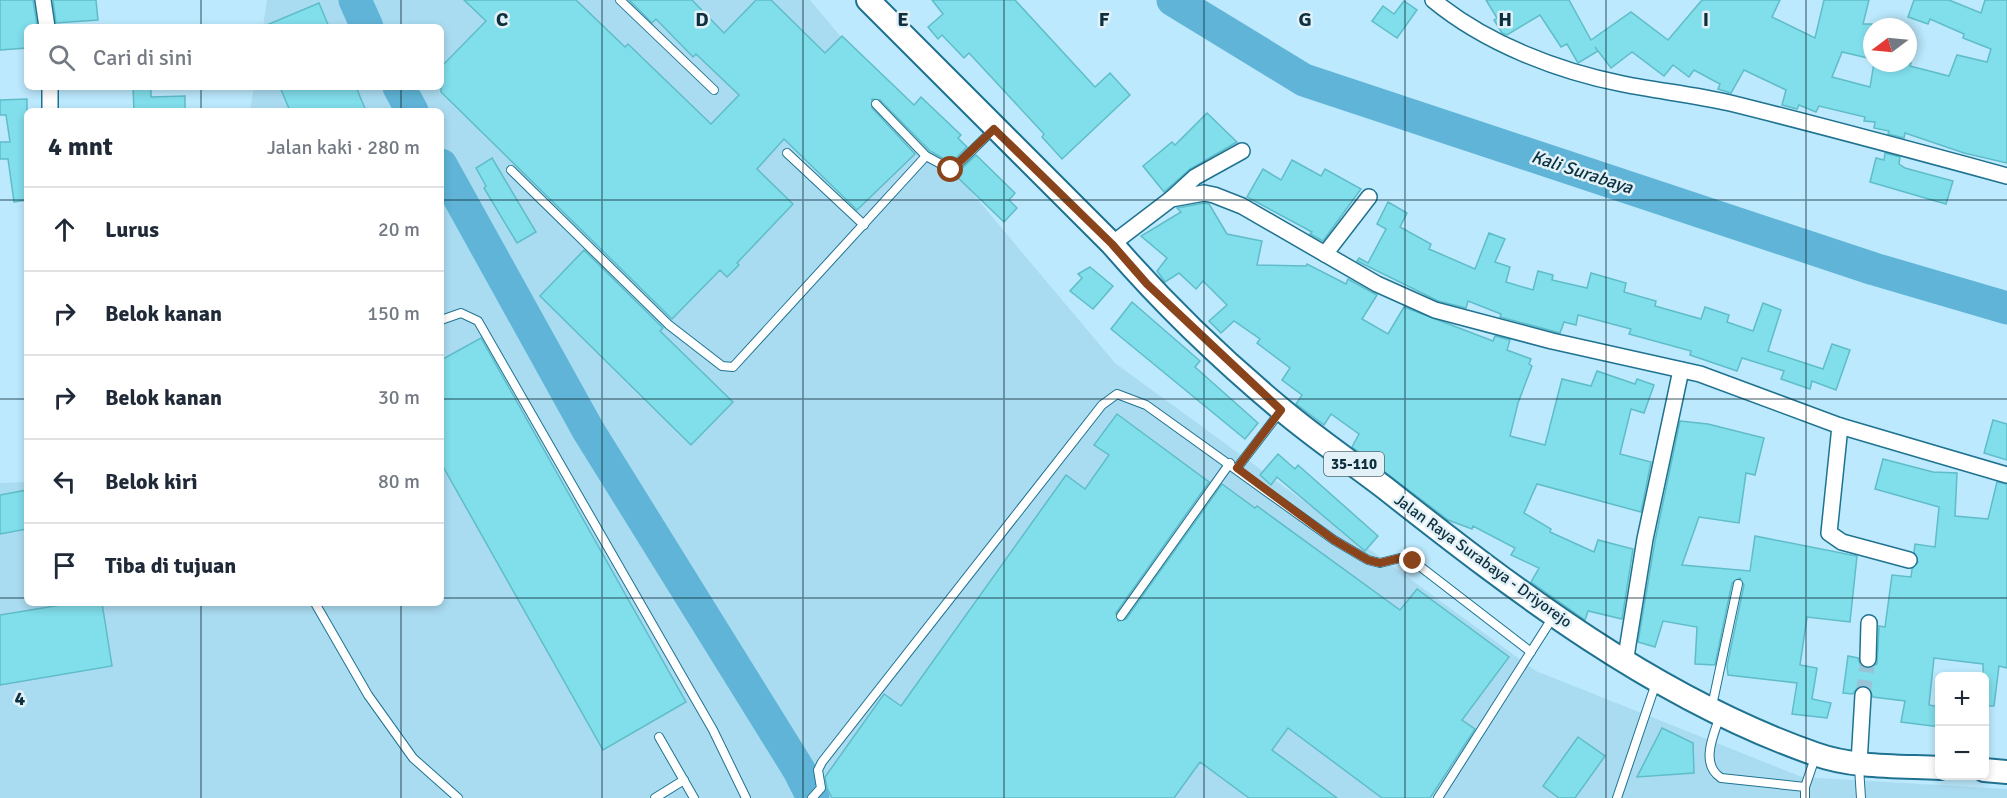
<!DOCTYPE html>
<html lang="id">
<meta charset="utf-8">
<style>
:root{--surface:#fff;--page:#f6f6f7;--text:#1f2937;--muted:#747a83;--line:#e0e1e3}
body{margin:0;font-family:Signika,sans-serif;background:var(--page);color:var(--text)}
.controls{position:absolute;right:18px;bottom:18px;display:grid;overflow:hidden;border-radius:9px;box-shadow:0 3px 9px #0003}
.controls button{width:54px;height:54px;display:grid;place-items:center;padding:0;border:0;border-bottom:2px solid var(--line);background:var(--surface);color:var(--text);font:30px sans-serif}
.compass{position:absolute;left:1863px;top:18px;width:54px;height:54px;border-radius:50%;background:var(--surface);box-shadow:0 3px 9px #0003;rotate:254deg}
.stop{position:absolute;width:18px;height:18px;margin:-14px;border:4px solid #89441c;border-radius:50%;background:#fff}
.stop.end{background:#89441c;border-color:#fff;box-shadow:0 2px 6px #0008}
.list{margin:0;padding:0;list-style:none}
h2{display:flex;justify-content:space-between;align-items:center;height:78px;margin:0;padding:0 24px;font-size:26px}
h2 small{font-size:20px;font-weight:400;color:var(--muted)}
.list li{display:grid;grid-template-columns:39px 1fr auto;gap:18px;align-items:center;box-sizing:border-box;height:84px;padding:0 24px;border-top:2px solid var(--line)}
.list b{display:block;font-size:22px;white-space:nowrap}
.list em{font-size:20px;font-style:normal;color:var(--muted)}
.icon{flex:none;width:33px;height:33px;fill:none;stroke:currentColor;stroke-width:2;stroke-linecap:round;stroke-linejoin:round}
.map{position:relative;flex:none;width:2007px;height:798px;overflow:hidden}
.search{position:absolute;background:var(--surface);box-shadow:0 3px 9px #0003;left:24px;top:24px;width:420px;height:66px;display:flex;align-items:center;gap:15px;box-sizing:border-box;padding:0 21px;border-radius:9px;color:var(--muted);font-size:22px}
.panel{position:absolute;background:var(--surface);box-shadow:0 3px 9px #0003;left:24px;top:108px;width:420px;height:498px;border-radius:9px}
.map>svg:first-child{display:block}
</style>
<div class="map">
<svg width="2007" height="798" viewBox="0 0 2007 798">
<rect width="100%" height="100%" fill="#bce9fd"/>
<polygon fill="#aadcf1" points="267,0 810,0 1115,363 1536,671 1802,777 2007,789 2007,798 0,798 0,483 27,482 27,603 441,603 441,111 250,111 254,87 441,87 441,27 263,27"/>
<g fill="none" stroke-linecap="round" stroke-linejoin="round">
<g stroke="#60b4d7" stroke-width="33">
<polyline points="355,0 367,27"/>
<polyline points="1173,0 1304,80 1874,269 2007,308"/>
<polyline points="399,87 412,111"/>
<polyline points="441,165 588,430 799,770 813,798"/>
</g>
</g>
<g fill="#81deeb" stroke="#5fbcc9" stroke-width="1.5">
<polygon points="0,0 33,0 37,25 27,27 27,48 0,50"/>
<polygon points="53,0 96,0 98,20 56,23"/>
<polygon points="464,0 576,0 625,47 628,44 711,124 739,95 696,54 693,57 656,19 652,23 629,0 692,0 724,33 756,0 771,0 825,53 842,36 914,105 921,97 961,135 958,138 967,147 951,163 930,151 880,100 872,99 872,108 915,154 857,210 784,139 757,169 793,204 737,263 739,265 727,277 720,270 672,319 441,92 441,67 486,21"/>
<polygon points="932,0 1015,0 1095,87 1110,73 1130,95 1062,159 1042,137 1044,134 969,53 964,58 942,35 938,39 928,27 943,14"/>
<polygon points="1486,0 1569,0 1591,40 1631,12 1668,40 1702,0 1780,0 1772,17 1815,38 1824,0 1869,0 1863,24 1872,24 1872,59 1842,52 1832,77 1870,87 1874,63 1911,63 1910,66 1949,76 1957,55 1987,62 1991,49 1963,38 1964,34 1930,19 1928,24 1908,17 1914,0 1949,0 1981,13 1985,0 2007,0 2007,163 1964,153 1905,133 1904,138 1888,134 1889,131 1874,128 1875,122 1864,121 1865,117 1819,106 1816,112 1799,105 1797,109 1782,105 1786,90 1744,70 1731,93 1718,89 1720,84 1694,70 1689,77 1673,65 1664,76 1632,52 1611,68 1595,47 1598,51 1578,63 1567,44 1561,47 1540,15 1507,35 1502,33 1494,20 1497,18"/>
<polygon points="1404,1 1417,10 1397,38 1372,21 1383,6 1394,14"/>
<polygon points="319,3 329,27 262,27"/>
<polygon points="133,87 151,87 151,97 185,96 185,111 134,111"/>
<polygon points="280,87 356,87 366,111 290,111"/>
<polygon points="27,99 27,200 14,202 8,159 0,159 0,142 10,142 6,115 0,115 0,100"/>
<polygon points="1207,113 1237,142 1190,169 1164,192 1143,166 1172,142 1175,145"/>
<polygon points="1885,153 1900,157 1899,164 1905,168 1953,181 1946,204 1870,182 1876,158 1884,160"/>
<polygon points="976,155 1015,193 1009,200 1017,208 1004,222 955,175"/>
<polygon points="492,158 536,232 517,243 484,188 486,186 476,168"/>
<polygon points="1292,160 1321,176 1325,169 1361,189 1323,241 1310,234 1312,232 1247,197 1263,169 1281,180"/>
<polygon points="1388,202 1407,213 1400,227 1431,244 1429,249 1475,269 1489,233 1505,239 1495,262 1510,267 1506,282 1533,290 1538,271 1553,275 1552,280 1587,288 1591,273 1626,283 1624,292 1656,301 1655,306 1701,319 1705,307 1729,315 1727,322 1753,331 1763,303 1781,310 1768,351 1823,369 1832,344 1850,350 1836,390 1812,381 1810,389 1781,379 1784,371 1742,358 1737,371 1690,355 1691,351 1629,334 1631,329 1578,315 1576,325 1564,322 1560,333 1500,317 1501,314 1468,301 1466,308 1438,301 1357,261 1359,258 1368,263 1386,229 1377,224"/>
<polygon points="1204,203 1209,204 1227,234 1262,241 1257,265 1306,266 1307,264 1346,284 1348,279 1377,295 1362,319 1388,334 1404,307 1493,341 1495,336 1510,340 1507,350 1531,359 1529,364 1532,366 1518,403 1510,436 1545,445 1562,379 1591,386 1597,371 1635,384 1637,379 1654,385 1644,413 1631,409 1620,454 1651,462 1641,512 1537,484 1524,513 1551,529 1550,532 1594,552 1598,540 1633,549 1622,619 1588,611 1585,620 1531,582 1539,568 1511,555 1515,548 1473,526 1472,529 1448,520 1352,447 1359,434 1331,414 1324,425 1296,404 1302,395 1282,380 1290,368 1257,343 1260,339 1234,321 1221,333 1209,321 1227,305 1203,281 1196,289 1179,273 1165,282 1157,271 1167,258 1141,236 1181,212 1177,208"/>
<polygon points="584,250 663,328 660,331 733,402 691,445 540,296"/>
<polygon points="1090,267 1113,286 1093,309 1070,291 1082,278 1078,274"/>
<polygon points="1132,302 1200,361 1195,367 1258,423 1245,439 1111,329"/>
<polygon points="481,338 686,702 603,750 441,463 441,360"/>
<polygon points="1117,414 1209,482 1116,613 1118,621 1126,619 1222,484 1255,508 1257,506 1400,610 1417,589 1509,657 1462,720 1475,729 1430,798 1382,798 1288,728 1272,750 1337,798 1249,798 1200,762 1174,798 832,798 827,788 825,777 884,694 901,706 1066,475 1085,489 1109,455 1094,445"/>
<polygon points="1993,420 2007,424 2007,460 1984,453"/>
<polygon points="1680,421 1708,424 1764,438 1755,475 1746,473 1739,523 1699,517 1682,565 1750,571 1755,536 1857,556 1850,622 1807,617 1800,665 1817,668 1812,699 1831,703 1827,718 1792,714 1797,683 1728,675 1727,666 1744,585 1740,578 1732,583 1715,665 1695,664 1697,627 1663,621 1655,647 1638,642 1655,541"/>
<polygon points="1278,454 1295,469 1298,465 1378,536 1365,551 1277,477 1271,485 1260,475"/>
<polygon points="1883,459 1933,472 1957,473 1955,516 1988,519 1997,482 2007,484 2007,668 1999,666 1994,706 1984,706 1983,664 1934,658 1929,705 1940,707 1940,727 1901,722 1905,701 1873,697 1868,687 1858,687 1853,694 1843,693 1848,656 1858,658 1860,664 1867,669 1877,664 1879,626 1885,627 1892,575 1911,577 1912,569 1918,562 1914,552 1915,544 1935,547 1939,507 1875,489"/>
<polygon points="27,490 27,529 0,534 0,495"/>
<polygon points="73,603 102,603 112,666 0,685 0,615"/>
<polygon points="1662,728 1693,743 1694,773 1637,777"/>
<polygon points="1578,737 1605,756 1575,798 1559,798 1543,786"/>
</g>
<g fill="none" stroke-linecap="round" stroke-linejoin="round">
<polyline stroke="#99c4d7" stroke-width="15" stroke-dasharray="15 8" stroke-linecap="butt" points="1863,695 1868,659"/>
<defs>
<g id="lane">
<polyline points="620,0 714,90"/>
<polyline points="876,104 926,156 952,170 993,130"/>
<polyline points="787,153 864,225"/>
<polyline points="511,170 669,325 722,366 733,367 926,156"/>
<polyline points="441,320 461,313 478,321 713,730 746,798"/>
<polyline points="1237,468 1280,412"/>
<polyline points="315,603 368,695 413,758 458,798"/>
<polyline points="1121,616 1230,463"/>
<polyline points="1712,706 1738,584"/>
<path d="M1720,716C1713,736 1700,764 1721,778L1805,787V798"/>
<polyline points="659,737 694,798"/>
<polyline points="1859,767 1861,798"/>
<polyline points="1805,787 1815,758"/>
<polyline points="655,798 684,780"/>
<polyline points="812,798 821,788 818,770 822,762 1102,405 1117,394 1146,405 1334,540 1368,560 1380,563 1400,558 1413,561 1531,652"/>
<polyline points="1438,798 1553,617"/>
<polyline points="1617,798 1656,683"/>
</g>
<g id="street">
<polyline points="43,0 47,27"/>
<path d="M1433,0C1485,43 1557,71 1623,84C1658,91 1695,95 1730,103C1823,126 1915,151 2007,176"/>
<polyline points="50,87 50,111"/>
<polyline points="1171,199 1195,177 1242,151"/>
<polyline points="1112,244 1171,199 1204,193 1214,195 1242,206 1377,284 1435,310 1552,341 1700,374 1840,426 2007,475"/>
<polyline points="1325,254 1369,197"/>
<polyline points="1840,426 1829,533 1842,542 1909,560"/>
<polyline points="1868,659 1869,623"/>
<polyline points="1625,663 1645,539 1681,370"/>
<polyline points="1859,763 1863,695"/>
</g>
<g id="primary">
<path d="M868,0L1112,244C1163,303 1221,359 1281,409C1314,437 1351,462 1385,488C1517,592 1655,698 1815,754C1854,768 1899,766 1940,768"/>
<polyline points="1984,770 2007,772"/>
</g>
</defs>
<use href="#lane" stroke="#1f7391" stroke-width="10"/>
<use href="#street" stroke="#1f7391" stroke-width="18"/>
<use href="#primary" stroke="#1f7391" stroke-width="26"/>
<use href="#lane" stroke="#fff" stroke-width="8"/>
<use href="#street" stroke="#fff" stroke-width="15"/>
<use href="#primary" stroke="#fff" stroke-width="22"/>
</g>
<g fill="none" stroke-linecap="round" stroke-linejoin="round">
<polyline stroke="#89441c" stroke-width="8" points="951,170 994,129 1112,244 1147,284 1281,410 1237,468 1334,540 1368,560 1380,563 1400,558 1413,561"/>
</g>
<path fill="none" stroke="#0e2f3d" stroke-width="1.5" stroke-opacity="0.55" d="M201,0V27M401,0V27M602,0V798M803,0V798M1004,0V798M1204,0V798M1405,0V798M1606,0V798M1806,0V798M201,87V111M401,87V111M0,200H27M441,200H2007M0,399H27M441,399H2007M0,598H27M441,598H2007M201,603V798M401,603V798"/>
<g text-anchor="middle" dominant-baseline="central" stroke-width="5" stroke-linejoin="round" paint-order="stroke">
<rect fill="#e2f1f7" stroke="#4e6975" stroke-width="1.5" x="1324" y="452" width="60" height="24" rx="4.5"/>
<g font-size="15" font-weight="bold" fill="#0e2f3d">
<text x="1354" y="464">35-110</text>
</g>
<g font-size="16" fill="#0e2f3d" stroke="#e2f1f7">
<text transform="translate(1483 561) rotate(36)">Jalan Raya Surabaya - Driyorejo</text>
</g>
<g font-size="18" font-style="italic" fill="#093140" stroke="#e2f1f7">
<text transform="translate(1582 172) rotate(18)">Kali Surabaya</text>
</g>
</g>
<g font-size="20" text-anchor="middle" font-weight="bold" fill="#0e2f3d" stroke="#e2f1f7" stroke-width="5" stroke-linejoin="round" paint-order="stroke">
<text x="502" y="26">C</text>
<text x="702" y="26">D</text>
<text x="903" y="26">E</text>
<text x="1104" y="26">F</text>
<text x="1305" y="26">G</text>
<text x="1505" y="26">H</text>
<text x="1706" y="26">I</text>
<text x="20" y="705">4</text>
</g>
</svg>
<div class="controls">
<button>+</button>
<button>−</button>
</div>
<svg class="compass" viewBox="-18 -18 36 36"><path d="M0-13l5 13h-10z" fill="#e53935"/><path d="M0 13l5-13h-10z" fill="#747a83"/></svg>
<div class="stop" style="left:951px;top:170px"></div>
<div class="stop end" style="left:1413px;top:561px"></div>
<div class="search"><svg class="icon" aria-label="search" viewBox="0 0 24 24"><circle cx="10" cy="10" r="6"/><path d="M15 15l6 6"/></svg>Cari di sini</div>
<section class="panel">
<h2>4 mnt<small>Jalan kaki · 280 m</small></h2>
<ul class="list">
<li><svg class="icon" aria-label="ahead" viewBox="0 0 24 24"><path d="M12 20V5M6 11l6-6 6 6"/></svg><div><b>Lurus</b></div><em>20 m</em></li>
<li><svg class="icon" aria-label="right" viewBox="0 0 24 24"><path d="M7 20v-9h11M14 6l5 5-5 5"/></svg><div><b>Belok kanan</b></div><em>150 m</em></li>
<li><svg class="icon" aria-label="right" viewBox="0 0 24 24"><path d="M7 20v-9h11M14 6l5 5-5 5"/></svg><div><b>Belok kanan</b></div><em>30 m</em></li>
<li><svg class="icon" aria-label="left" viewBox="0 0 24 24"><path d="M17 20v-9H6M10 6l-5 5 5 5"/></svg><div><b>Belok kiri</b></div><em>80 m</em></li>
<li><svg class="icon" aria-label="arrive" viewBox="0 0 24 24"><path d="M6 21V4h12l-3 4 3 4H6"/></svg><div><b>Tiba di tujuan</b></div></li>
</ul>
</section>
</div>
